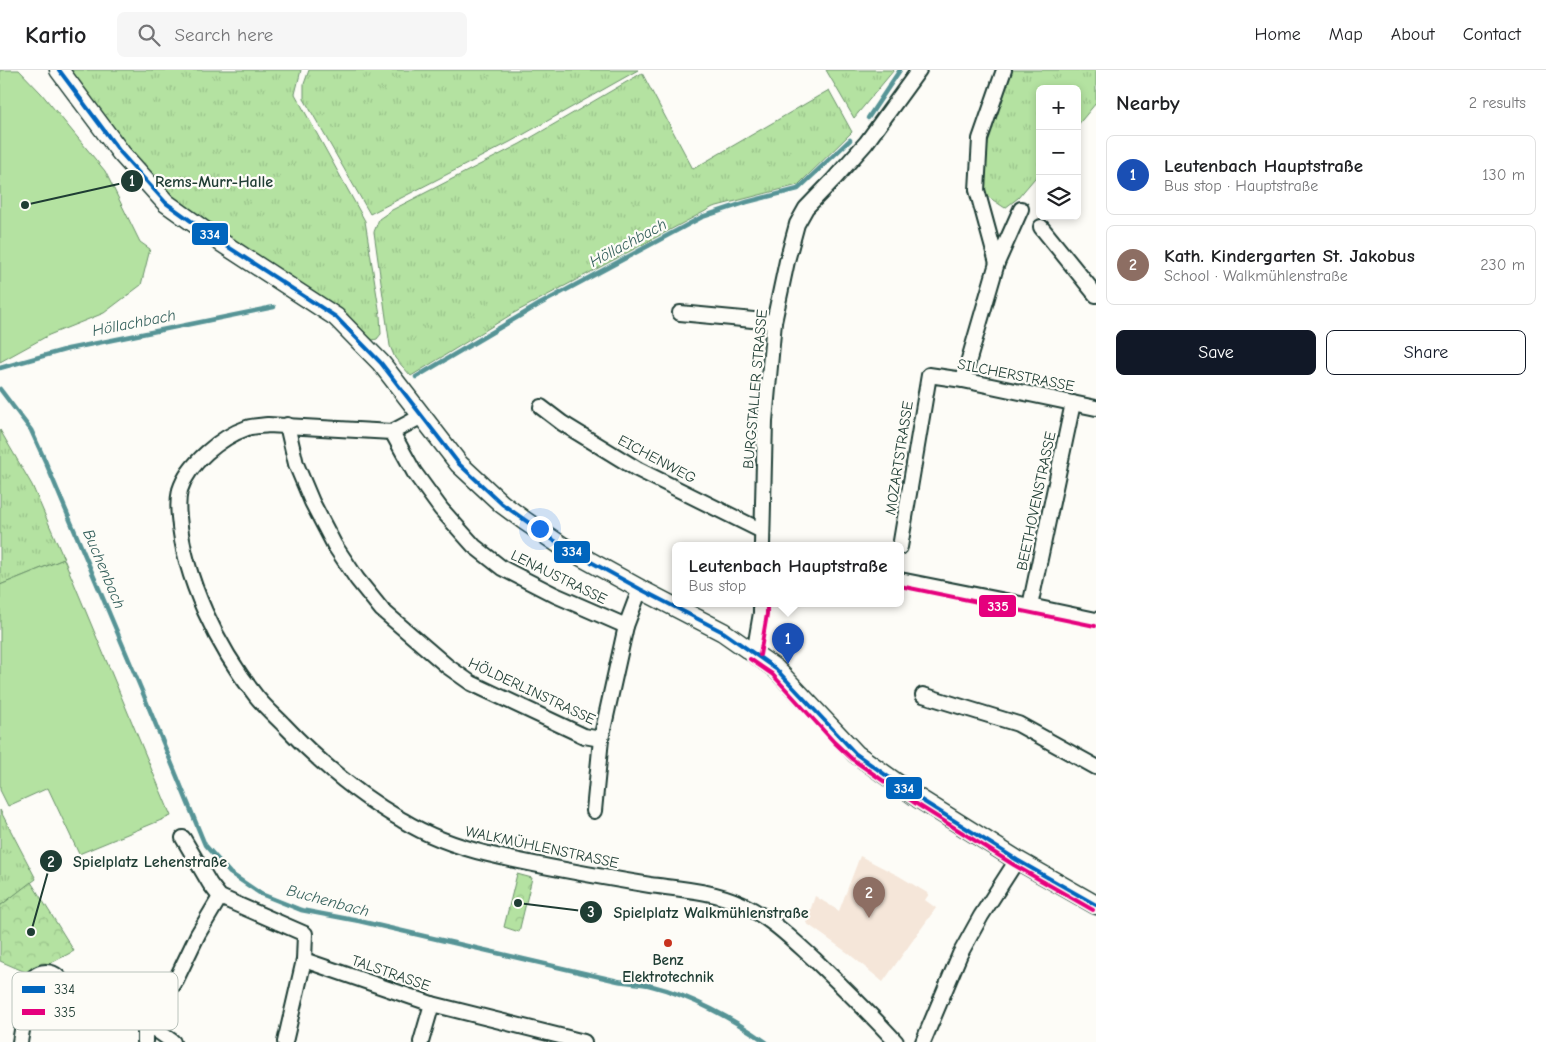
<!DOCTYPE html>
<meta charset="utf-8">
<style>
:root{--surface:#fff;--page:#f6f6f6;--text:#202124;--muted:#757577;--line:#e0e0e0;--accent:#111827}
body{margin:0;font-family:"Comic Neue",sans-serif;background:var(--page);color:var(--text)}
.controls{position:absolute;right:15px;top:15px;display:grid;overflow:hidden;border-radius:8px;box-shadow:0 2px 8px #0003}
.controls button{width:45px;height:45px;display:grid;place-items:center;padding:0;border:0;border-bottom:1px solid var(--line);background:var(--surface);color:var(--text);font:25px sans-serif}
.you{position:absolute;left:539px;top:458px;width:18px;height:18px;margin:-12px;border:4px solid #fff;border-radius:50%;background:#1a73e8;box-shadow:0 0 0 8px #1a73e833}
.badge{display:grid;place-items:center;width:32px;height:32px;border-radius:50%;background:var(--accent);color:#fff;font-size:16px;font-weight:700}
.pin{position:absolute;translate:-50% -41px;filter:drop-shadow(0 1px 2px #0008)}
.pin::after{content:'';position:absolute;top:26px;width:18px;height:15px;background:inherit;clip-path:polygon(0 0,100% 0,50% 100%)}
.popup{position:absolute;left:672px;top:472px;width:232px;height:65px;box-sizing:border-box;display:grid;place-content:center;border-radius:8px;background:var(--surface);filter:drop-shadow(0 1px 4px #0005);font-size:16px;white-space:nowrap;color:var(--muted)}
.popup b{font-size:19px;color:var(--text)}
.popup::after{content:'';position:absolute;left:50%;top:100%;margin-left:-10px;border:10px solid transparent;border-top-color:var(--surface)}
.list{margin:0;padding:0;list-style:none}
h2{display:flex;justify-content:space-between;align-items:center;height:65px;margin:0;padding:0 20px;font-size:21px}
h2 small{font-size:16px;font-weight:400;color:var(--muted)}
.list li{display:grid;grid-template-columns:32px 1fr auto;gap:15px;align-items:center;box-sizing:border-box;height:80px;margin:0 10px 10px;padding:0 10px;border:1px solid var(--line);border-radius:8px}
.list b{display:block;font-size:19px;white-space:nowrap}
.list p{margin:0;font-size:16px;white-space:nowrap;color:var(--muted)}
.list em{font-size:16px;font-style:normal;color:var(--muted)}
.actions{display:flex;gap:10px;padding:15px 20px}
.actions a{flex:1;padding:11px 0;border:1px solid var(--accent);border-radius:8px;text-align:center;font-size:18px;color:var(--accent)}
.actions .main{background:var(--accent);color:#fff}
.icon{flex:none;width:28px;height:28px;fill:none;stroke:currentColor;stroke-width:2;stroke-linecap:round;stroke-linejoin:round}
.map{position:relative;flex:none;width:1096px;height:972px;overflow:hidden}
header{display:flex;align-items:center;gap:30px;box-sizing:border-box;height:70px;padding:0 25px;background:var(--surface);border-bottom:1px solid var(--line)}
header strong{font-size:24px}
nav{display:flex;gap:28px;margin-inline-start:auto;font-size:18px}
.search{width:350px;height:45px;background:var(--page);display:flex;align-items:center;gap:12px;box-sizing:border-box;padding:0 18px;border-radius:8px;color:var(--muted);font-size:19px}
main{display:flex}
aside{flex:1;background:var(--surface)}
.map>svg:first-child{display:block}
</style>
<header>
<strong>Kartio</strong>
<div class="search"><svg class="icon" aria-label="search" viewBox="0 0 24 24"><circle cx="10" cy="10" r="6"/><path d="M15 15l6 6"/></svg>Search here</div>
<nav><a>Home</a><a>Map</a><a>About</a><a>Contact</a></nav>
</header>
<main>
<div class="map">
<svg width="1096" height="972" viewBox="0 0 1096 972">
<defs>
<pattern id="grass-tufts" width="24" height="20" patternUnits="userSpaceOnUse" patternTransform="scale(1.25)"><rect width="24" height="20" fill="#b4e2a1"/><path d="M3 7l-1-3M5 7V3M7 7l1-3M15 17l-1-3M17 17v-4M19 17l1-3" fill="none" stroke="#9ac38b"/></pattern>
<pattern id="park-crowns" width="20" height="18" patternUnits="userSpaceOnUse" patternTransform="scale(1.25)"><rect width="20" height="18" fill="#b4e2a1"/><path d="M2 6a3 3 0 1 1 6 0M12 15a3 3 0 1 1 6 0" fill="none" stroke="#9ac38b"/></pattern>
</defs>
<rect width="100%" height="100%" fill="#fdfcf7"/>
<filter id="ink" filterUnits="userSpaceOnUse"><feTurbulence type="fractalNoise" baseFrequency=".02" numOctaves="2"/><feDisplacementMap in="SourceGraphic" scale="10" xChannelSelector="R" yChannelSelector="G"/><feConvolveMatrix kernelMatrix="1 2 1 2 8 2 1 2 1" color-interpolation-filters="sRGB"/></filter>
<g filter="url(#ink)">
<polygon fill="#f5e6d9" points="860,786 899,806 929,824 925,830 936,838 883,912 848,883 806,853 815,826 839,841"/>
<g fill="url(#grass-tufts)" stroke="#6a906a">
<polygon points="68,0 301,0 295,24 365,151 380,245 381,264 377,269 373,270 369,268 234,174 170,125 148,103"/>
<polygon points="309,0 638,0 510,72 370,144 304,29 304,14"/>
<polygon points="826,0 894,0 854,48"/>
<polygon points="1011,0 1096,0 1096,33 1077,56 1077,19 1040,19 1040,102 1018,128 1005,138 981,122 984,71"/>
<polygon points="642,3 693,99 829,20 852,62 798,115 713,137 512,244 411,306 395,288 390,276 374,162 379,149 392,140 520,74"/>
<polygon points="0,360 32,415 64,489 0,515"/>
<polygon points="0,740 36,809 0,836"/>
</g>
<g fill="url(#park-crowns)" stroke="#6a906a">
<polygon points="517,804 532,808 519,862 504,857"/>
<polygon points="31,812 74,881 30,904 0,891 0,836"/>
</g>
<g fill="#b4e2a1" stroke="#6a906a">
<polygon points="0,0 19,0 41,23 105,101 140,172 150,179 141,215 104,243 49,265 0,292"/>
<polygon points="64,489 171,746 79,784 48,718 8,736 0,720 0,515"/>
</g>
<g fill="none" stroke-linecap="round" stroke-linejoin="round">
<g stroke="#579496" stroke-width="4.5">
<polyline points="868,48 900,0"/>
<polyline points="0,298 68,279 274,237"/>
<polyline points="416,307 540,234 702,147 747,132 798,119 850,70"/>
<path d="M0,319L31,360L46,393L142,621L205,775L230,803L261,824L301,840L359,851L618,911C629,913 641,913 652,916C689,925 735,950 766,972"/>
</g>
<defs>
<g id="minor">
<polyline points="1041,157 1096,225"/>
<polyline points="997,193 977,120 980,69 1004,0"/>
<polyline points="680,243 774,252"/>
<polyline points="963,310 997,193 1021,139"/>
<polyline points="541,337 562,353 637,399 762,461"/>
<path d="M422,346L392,362L268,355C261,356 253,356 247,358C221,367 188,394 180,420C178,429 178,438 179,447C184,509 218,578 256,626C264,636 274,645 283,654C318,691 358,725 402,750C428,766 459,777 488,784C542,797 596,806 650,815C680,819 714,821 741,834C770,847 792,869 815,890C843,917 870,943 896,972"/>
<polyline points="287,355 296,394 312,432 335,476 357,509 382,540 447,596 471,613 584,666 601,669"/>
<polyline points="392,362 414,402 441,439 474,476 502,498 555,525 626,556"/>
<polyline points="762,475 765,351 774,252 787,191 797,154 806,138 834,109 866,73 919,0"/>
<polyline points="900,477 929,305 963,310 1096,338"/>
<polyline points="900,510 1030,536 1096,550"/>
<polyline points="1030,536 1073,333"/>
<polyline points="754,584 761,543 761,533"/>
<polyline points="923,625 1018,654 1096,697"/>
<polyline points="594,741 601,669 626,556 640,519"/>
<polyline points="183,768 210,814 220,827 305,864 304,890 432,934 584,972"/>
<circle cx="46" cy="919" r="17"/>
<polyline points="174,914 198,864 220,827"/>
<path d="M63,920C107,924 138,947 173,972"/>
<polyline points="20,972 25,943 35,932"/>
<polyline points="145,972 145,952"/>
<polyline points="285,972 304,890"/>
<polyline points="421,972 432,934"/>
<polyline points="923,972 960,884 981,846 1017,790"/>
</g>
<polyline id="tertiary" points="59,0 121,83 166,133 219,171 336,247 381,293 459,394 502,434 525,451 562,476 640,519 723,562 776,599 856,684 918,728 1017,790 1096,835"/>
</defs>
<use href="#minor" stroke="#1f3d34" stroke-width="18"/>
<use href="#tertiary" stroke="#1f3d34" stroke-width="21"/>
<use href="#minor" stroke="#fdfcf7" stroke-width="14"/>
<use href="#tertiary" stroke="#fdfcf7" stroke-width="18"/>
<defs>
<polyline id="bus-1" points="59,0 121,83 166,133 219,171 336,247 381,293 459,394 502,434 562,476 640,519 723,562 776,599 856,684 918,728 1017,790 1096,835"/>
<g id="bus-2">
<polyline points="900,516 1095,556"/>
<polyline points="760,585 767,544 767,533"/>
<polyline points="750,589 772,604 834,672 852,689 915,733 1014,795 1093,840"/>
</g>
</defs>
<use href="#bus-1" stroke="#fdfcf7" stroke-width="8"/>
<use href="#bus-2" stroke="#fdfcf7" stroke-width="8"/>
<use href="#bus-1" stroke="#0065bd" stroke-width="4"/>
<use href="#bus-2" stroke="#e5007d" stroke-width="4"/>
</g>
</g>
<circle fill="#c8321e" stroke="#fdfcf7" stroke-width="2" cx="668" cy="873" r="5"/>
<g text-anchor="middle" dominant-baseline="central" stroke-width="4.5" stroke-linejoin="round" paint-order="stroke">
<g font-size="15" fill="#1f3d34" stroke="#fdfcf7">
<text transform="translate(1016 305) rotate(11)">SILCHERSTRASSE</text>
<text transform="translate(755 319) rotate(-85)">BURGSTALLER STRASSE</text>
<text transform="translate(899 388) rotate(-81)">MOZARTSTRASSE</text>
<text transform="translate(657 389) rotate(28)">EICHENWEG</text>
<text transform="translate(1036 431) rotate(-78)">BEETHOVENSTRASSE</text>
<text transform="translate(559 507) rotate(26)">LENAUSTRASSE</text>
<text transform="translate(532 621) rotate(25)">HÖLDERLINSTRASSE</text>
<text transform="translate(542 777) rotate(12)">WALKMÜHLENSTRASSE</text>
<text transform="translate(391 903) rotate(19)">TALSTRASSE</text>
</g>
<g font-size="15" font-weight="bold" fill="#1f3d34" stroke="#fdfcf7">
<text x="668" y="890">Benz<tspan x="668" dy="17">Elektrotechnik</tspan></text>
</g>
<g font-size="16" font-style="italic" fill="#36615d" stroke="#fdfcf7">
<text transform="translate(628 173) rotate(-28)">Höllachbach</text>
<text transform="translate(134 253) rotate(-11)">Höllachbach</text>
<text transform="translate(104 499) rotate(67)">Buchenbach</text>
<text transform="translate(328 831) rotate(15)">Buchenbach</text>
</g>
</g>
<rect x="12" y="902" width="166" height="58" rx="8" fill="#fdfcf7" stroke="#bac3bc" stroke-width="1"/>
<rect x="22" y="916" width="23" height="7" fill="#0065bd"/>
<rect x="22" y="939" width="23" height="6" fill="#e5007d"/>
<g font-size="14" fill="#1f3d34">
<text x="54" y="924">334</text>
<text x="54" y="947">335</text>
</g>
<path fill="none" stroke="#1f3d34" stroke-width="2" d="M25 135L132 111M31 862L51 791M518 833L591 842"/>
<g fill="#1f3d34" stroke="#fdfcf7" stroke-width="2">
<circle cx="25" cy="135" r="5"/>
<circle cx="31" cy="862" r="5"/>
<circle cx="518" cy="833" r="5"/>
<circle cx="132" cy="111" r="12"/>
<circle cx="51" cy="791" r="12"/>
<circle cx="591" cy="842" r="12"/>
</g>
<g font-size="15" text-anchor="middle" font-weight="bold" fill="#fff">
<text x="132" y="116">1</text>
<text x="51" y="797">2</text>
<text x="591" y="847">3</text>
</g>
<g font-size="16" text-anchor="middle" font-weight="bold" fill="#1f3d34" stroke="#fdfcf7" stroke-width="4.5" stroke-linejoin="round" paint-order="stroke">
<text x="214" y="117">Rems-Murr-Halle</text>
<text x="150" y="797">Spielplatz Lehenstraße</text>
<text x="711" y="848">Spielplatz Walkmühlenstraße</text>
</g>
<g stroke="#fdfcf7" stroke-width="2">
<rect x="191" y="152" width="38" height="24" rx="5" fill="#0065bd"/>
<rect x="553" y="470" width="38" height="24" rx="5" fill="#0065bd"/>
<rect x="978" y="524" width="39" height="24" rx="5" fill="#e5007d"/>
<rect x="885" y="706" width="38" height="24" rx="5" fill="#0065bd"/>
</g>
<g font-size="14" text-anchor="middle" font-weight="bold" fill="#fff">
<text x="210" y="169">334</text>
<text x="572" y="486">334</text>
<text x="998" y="541">335</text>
<text x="904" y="723">334</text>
</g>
</svg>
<div class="controls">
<button>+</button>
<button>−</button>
<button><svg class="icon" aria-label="layers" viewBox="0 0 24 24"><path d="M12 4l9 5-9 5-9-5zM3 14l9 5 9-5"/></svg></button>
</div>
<div class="you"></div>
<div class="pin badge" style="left:788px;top:594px;background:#1a4fb4">1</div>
<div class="popup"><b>Leutenbach Hauptstraße</b>Bus stop</div>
<div class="pin badge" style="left:869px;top:848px;background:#8d6e63">2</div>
</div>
<aside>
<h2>Nearby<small>2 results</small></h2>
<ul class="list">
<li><span class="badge" style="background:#1a4fb4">1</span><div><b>Leutenbach Hauptstraße</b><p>Bus stop · Hauptstraße</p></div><em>130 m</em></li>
<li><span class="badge" style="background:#8d6e63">2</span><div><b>Kath. Kindergarten St. Jakobus</b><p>School · Walkmühlenstraße</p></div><em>230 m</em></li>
</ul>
<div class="actions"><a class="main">Save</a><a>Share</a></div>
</aside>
</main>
